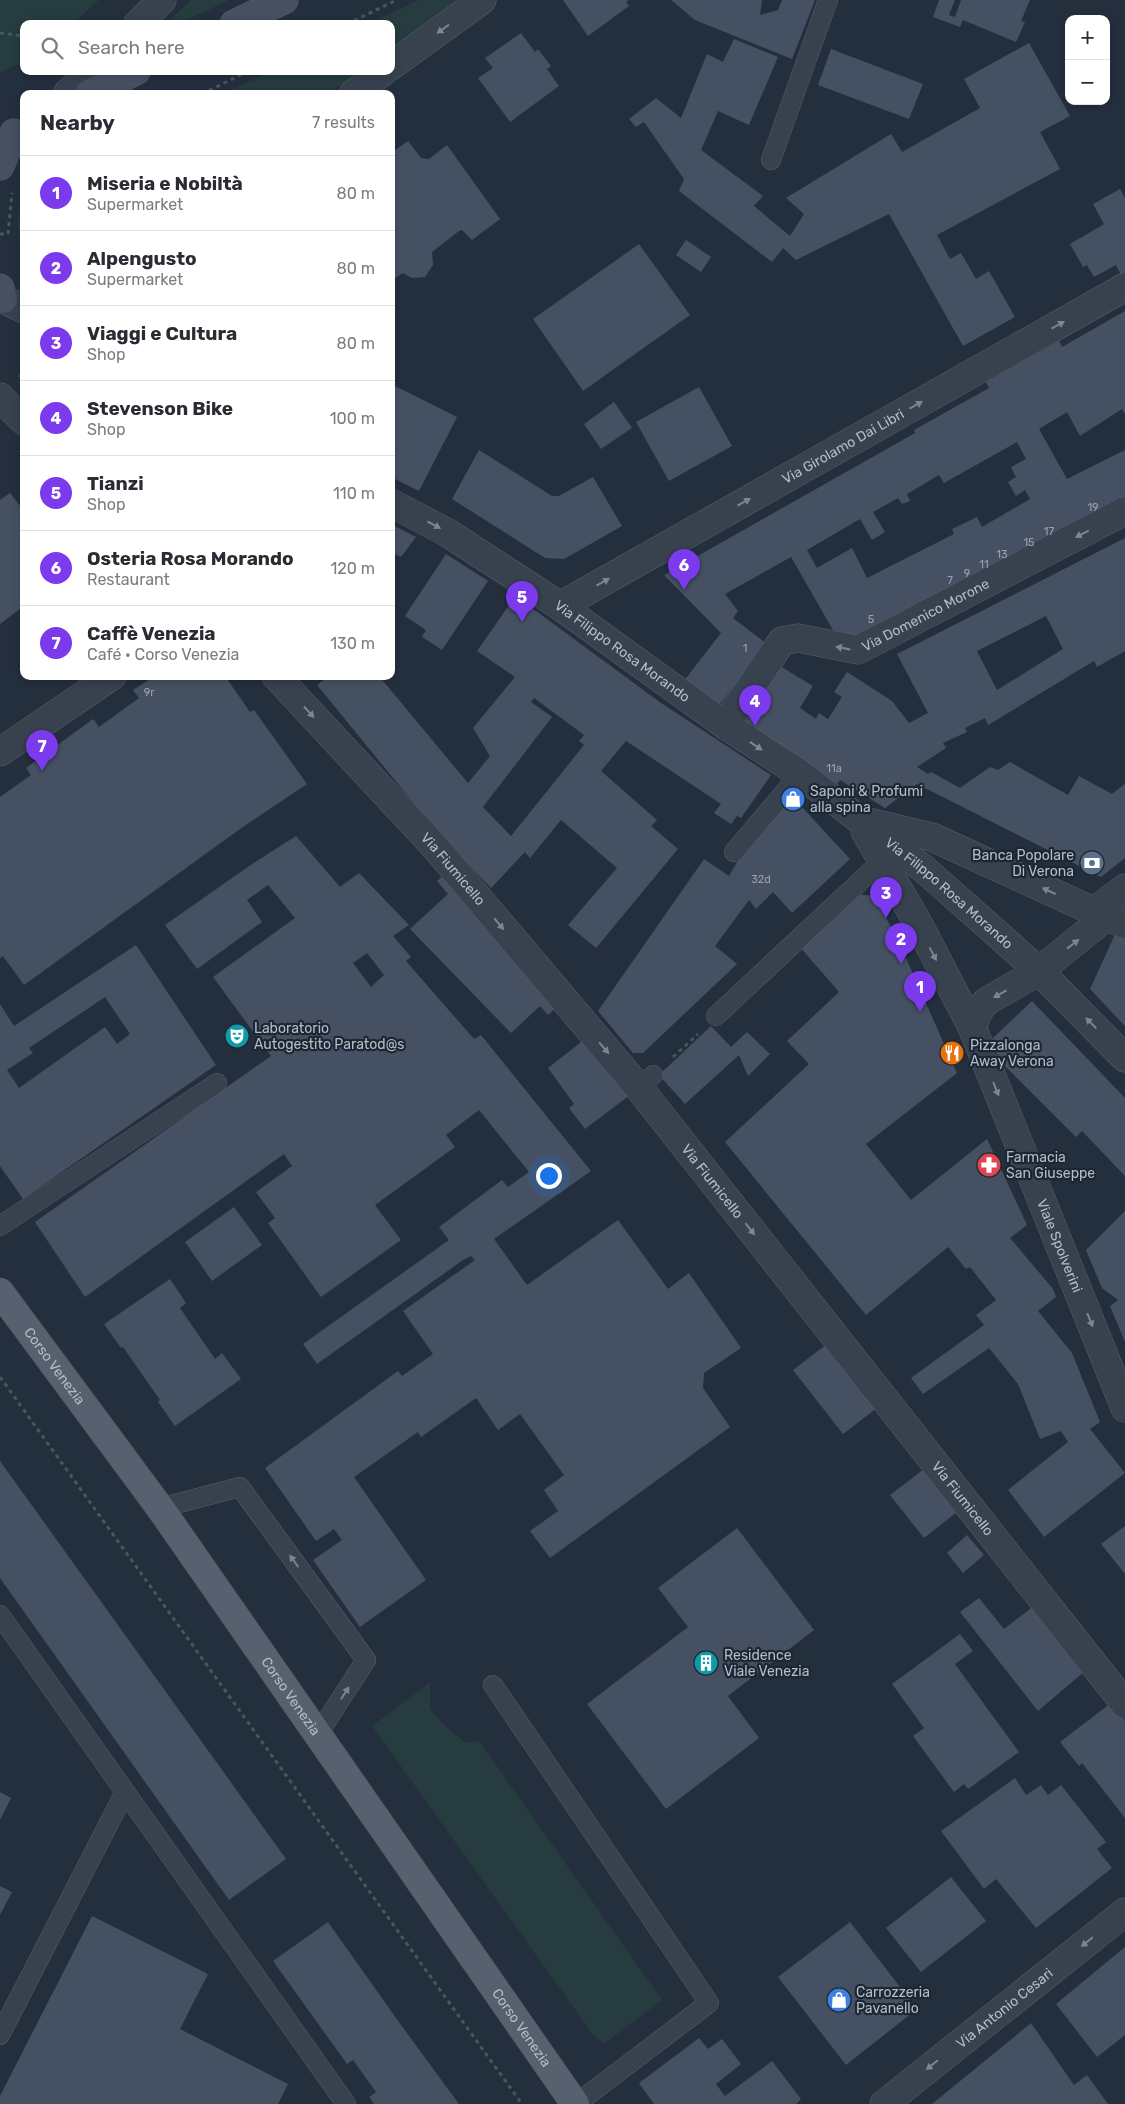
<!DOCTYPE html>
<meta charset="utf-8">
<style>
:root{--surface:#fff;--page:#f2f2f3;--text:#2b2b33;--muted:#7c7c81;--line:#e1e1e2;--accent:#7c3aed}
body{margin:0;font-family:Rubik,sans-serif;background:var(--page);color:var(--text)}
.controls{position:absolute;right:15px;top:15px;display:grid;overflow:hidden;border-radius:10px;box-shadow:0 2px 8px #0003}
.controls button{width:45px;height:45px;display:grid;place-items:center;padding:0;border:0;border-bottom:1px solid var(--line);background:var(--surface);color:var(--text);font:25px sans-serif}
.you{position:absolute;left:548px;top:1175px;width:18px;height:18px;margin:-12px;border:4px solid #fff;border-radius:50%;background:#1a73e8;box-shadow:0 0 0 8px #1a73e833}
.badge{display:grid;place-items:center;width:32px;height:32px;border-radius:50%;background:var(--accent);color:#fff;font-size:16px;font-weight:700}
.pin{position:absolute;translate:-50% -41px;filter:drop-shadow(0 1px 2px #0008)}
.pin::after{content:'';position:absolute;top:26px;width:18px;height:15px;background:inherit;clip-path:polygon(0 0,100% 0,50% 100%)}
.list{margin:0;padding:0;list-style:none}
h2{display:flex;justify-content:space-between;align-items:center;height:65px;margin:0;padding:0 20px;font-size:21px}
h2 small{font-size:16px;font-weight:400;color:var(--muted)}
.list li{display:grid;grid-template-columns:32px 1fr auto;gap:15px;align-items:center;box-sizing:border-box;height:75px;padding:0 20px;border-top:1px solid var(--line)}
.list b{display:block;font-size:19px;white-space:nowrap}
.list p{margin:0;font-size:16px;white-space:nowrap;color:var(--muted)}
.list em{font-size:16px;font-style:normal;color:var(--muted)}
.icon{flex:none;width:28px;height:28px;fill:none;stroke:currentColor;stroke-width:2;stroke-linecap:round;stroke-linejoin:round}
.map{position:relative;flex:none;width:1125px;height:2104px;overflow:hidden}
.search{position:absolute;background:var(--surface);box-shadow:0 2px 8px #0003;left:20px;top:20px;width:375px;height:55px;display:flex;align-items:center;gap:12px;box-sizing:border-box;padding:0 18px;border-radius:10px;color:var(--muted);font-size:19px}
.panel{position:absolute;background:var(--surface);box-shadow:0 2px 8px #0003;left:20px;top:90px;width:375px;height:590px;border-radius:10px}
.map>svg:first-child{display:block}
</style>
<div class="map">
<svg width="1125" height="2104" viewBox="0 0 1125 2104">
<rect width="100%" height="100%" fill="#242f3e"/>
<g fill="#263c3f">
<polygon points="0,0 99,0 72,24 24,24 24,61 0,73"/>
<polygon points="191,0 229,0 179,24 166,24"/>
<polygon points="418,0 458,0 391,48 391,24 369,24"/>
<polygon points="270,71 360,71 328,94 223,94"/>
<polygon points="24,189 24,253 19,249 18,220 20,191"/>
<polygon points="430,1682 430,1709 446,1727 466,1743 479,1741 662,2000 605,2043 594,2036 372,1726"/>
</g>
<g fill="#455162" fill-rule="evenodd">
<polygon points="563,0 629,0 626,2 629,6 588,36"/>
<polygon points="671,0 762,0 760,15 778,10 782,0 815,0 792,59 695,20"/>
<polygon points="939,0 955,0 949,15 955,17 961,0 1030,0 1021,21 1025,22 1016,42 963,20 960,27 933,17"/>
<polygon points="521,33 535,52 538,49 551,66 547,69 559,86 510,122 478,78 493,68 485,58"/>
<polygon points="734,39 778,57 749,125 718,111 701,150 763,196 754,206 790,236 804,214 786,198 891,134 902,152 980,108 964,79 1029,43 1070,116 1040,132 1060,169 937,235 950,259 961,253 976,279 989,271 1015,317 963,346 889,214 796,260 783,248 772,262 679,191 684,179 644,122 636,127 629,119 656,98 681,118 707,54 723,62"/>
<polygon points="831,49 923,84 909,119 818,85"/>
<polygon points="408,141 421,158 429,159 447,145 500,219 472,240 462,230 459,231 432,252 433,265 425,277 412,278 403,273 391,281 391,153"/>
<polygon points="1120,189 1125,198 1125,272 1121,275 1116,265 1094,277 1087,265 1083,267 1070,244 1104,224 1093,204"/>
<polygon points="686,240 711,257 701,272 676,255"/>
<polygon points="639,244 690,315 583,391 533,319"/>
<path d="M1125,311V414L1122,409L1080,436L1067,412L1039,429L1067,479L1125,450V507L869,640L837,637L791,557L725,594L738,611L733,618L767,644L717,708L683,682L721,633L664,575L915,433L914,430L989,388L986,382L1059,341L1062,347ZM1017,442L1026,459L1011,467L1016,477L1008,482L1016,496L1025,490L1030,499L982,527L977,517L952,529L954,534L867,578L852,548L817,568L807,550L860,519L872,540L885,532L873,512L898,498L902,504L910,501L907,494L939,475L944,483Z"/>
<polygon points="24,368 24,382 18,376"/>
<polygon points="391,384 457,417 419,491 391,477"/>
<polygon points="699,387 732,446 669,481 636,422"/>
<polygon points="614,402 632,428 601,449 584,424"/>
<polygon points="479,450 552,496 559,496 593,477 622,526 564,559 545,558 452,499"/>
<polygon points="10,493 24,511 24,614 20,609 0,624 0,500"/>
<polygon points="391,524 416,537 401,557 391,552"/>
<path d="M1125,538V651L1097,667L1094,661L988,725L985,718L965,728L967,732L943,743L946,748L917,767L928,774L931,772L960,788L990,767L998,770L1010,762L1068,795L1079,776L1112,794L1125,784V858L1101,877L917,784L885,808L840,780L837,784L743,726L780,666L813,686L800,708L816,719L819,713L828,719L842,697L834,692L847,672L892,701L909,723L928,713L897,654ZM1046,616L1063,649L997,690L977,651Z"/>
<polygon points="446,554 488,581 442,650 422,637 426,630 405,616"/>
<path d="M514,598L536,611L661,703L771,775L741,818L737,816L731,824L714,813L721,804L626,741L601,771L657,820L651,826L678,849L596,948L568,925L617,868L561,820L530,858L525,852L491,888L434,828L317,685L329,676H379L468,783L490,756L473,728L515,677L477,651ZM534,698L584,735L579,741L584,745L511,836L483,807L552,717L531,702Z"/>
<polygon points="155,676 225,676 250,712 254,710 307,784 240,829 24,985 3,956 0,958 0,797 31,775 26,768 93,719 99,727 139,698 133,690"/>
<polygon points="790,794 850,859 792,913 773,892 756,909 749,900 715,946 737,964 643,1053 633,1053 598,1011 704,859 729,876 740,857"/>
<path d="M296,836L340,887L359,873L409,925L393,936L411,957L406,961L474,1039L481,1035L591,1171L494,1239L527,1285L618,1220L668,1289L689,1273L741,1348L704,1373L703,1388L730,1427L550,1558L530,1531L558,1511L544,1490L564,1475L520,1414L498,1430L476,1398L421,1437L418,1432L354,1477L426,1580L360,1627L313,1560L342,1540L334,1529L316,1541L265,1468L398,1371L402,1376L433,1354L403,1311L475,1260L471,1256L463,1260L317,1364L303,1344L449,1240L439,1227L502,1180L508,1187L529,1172L479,1110L446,1135L455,1147L375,1205L401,1240L321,1297L268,1223L275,1218L256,1192L292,1166L284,1154L85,1297L35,1222L271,1056L213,977L295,918L268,885L247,900L262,922L197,969L165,925L252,864ZM367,953L384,975L371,987L353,963Z"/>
<polygon points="445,874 556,1008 548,1015 540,1006 511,1033 410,929 448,894 437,881"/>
<polygon points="856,894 874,896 897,938 957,1073 866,1144 911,1200 987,1139 1027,1225 1010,1238 1053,1289 1056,1297 1038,1311 1072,1353 1100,1422 1090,1429 1125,1473 1044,1537 1008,1490 1068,1442 1061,1431 1040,1439 1018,1384 989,1348 923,1394 911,1378 984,1325 976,1315 996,1300 970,1267 966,1269 948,1247 866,1315 725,1142 809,1064 787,1041 839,992 799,946"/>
<polygon points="1117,930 1125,934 1125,1026 1090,989"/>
<path d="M136,945L216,1065L23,1199L0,1166V1004L14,1026ZM105,997L130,1034L117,1044L105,1027L19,1088L7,1070L33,1053L29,1048Z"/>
<polygon points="1032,1001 1125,1098 1125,1176 1082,1131 1076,1137 1003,1064 991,1040"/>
<polygon points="711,1026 731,1047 747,1032 770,1054 748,1076 739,1055 685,1104 659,1075"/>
<polygon points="585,1039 630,1095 585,1129 569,1108 574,1104 548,1068"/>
<polygon points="234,1207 262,1245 212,1281 185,1242"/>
<polygon points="1125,1211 1125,1342 1110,1306 1118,1300 1102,1288 1086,1250"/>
<polygon points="170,1279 186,1303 180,1308 215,1359 222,1353 241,1379 175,1426 158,1402 160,1400 123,1347 121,1348 104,1324"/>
<polygon points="827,1344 877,1408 843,1434 793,1370"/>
<polygon points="0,1461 286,1859 229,1900 0,1578"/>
<polygon points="924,1469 957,1512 924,1538 890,1495"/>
<polygon points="1125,1526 1125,1574 1101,1544"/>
<polygon points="737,1528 814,1630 728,1696 759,1738 666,1809 587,1704 688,1627 658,1588"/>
<polygon points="967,1535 984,1555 963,1573 947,1553"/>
<polygon points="979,1598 1004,1629 1034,1606 1085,1671 1038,1711 960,1612"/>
<polygon points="960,1634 973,1651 955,1664 1019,1752 968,1789 964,1784 954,1792 913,1736 924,1728 892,1684"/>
<polygon points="1111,1703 1125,1721 1125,1818 1082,1763 1079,1766 1060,1742"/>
<polygon points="1015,1778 1026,1795 1041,1785 1048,1795 1061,1785 1106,1842 1097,1849 1112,1868 1036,1928 996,1879 984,1889 941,1831"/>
<polygon points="0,1792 11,1798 0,1820"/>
<polygon points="951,1877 986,1921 921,1972 886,1928"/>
<polygon points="0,1886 12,1892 0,1915"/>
<polygon points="92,1916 208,1974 180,2029 288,2084 278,2104 0,2104 0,2096"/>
<polygon points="328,1922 401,2025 459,2104 374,2104 369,2097 376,2092 353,2060 347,2064 273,1961"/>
<polygon points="850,1922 917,2009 846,2065 778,1977"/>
<polygon points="1125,1947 1125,2035 1097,2057 1056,2004"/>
<polygon points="1031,2023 1074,2085 1087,2075 1108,2104 932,2104"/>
<polygon points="699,2038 708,2049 722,2039 741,2064 716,2084 725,2096 772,2061 801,2099 796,2104 654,2104 639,2083"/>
</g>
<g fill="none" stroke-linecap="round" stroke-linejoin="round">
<defs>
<g id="service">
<polyline points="771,160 828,0"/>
<polyline points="734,852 800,774"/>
<polyline points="716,1016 882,861"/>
<polyline points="639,1088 653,1075"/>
<polyline points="0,1226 217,1083"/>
<polyline points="160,1508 240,1487 366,1660 318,1734"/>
<polyline points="0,1615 346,2104"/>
<polyline points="493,1685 709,2003 576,2104"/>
<polyline points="0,2035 125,1792"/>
</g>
<g id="minor">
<polyline points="391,66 482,0"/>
<polyline points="353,94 384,71"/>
<polyline points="0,298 24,309"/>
<polyline points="0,397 24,421"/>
<path id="s1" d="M391,503L448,533L560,606L725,725L800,774L924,869L1039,971L1125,1058"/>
<path id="s2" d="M560,606L1125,287"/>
<path id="s3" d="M276,676L435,847L639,1088L1125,1704"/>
<path id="s4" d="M725,725L782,641L798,638L858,650L1125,511"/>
<polyline points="0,752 112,676"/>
<polyline points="869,822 932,837 1106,917 1039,971 987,1001 979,1010 972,1027"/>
<path id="s5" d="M865,831L919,925L972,1027L1125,1408"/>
<polyline points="1093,912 1125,888"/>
<path id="s6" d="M884,2104L1125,1912"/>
</g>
<g id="tertiary">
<polyline points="138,24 162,0"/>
<polyline points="67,94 91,71"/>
<polyline points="1106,917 1125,924"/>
</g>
<g id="secondary">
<polyline points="234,24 284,0"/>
<polyline points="89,94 136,71"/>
<polyline points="0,166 14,133"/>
<polyline points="0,288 3,299"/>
</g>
<g id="primary">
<path id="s7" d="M0,1292L160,1508L575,2104"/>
</g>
</defs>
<use href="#service" stroke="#565f6c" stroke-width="20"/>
<use href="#minor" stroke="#565f6c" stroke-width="29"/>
<use href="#tertiary" stroke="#565f6c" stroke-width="29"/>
<use href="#secondary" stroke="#565f6c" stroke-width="29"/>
<use href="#primary" stroke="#414a57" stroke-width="29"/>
<g stroke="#44595c" stroke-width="3" stroke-dasharray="4 4" stroke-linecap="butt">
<polyline points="347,24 397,0"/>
<polyline points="0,33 24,36"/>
<polyline points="202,94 248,71"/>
<polyline points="0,234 8,234 12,193"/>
<polyline points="673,1057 698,1034"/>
<polyline points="0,1377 522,2104"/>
</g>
<use href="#service" stroke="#38414e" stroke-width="19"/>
<use href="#minor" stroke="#38414e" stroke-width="28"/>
<use href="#tertiary" stroke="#38414e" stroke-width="28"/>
<use href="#secondary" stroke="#465061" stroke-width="28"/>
<use href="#primary" stroke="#56606e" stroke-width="28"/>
</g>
<defs><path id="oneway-solid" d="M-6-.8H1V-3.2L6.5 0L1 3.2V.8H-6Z" transform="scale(1.25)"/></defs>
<g fill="#7c8592">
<use href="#oneway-solid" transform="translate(443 29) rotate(144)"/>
<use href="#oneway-solid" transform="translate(1058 325) rotate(-29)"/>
<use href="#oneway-solid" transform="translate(916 405) rotate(-29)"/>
<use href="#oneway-solid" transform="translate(744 502) rotate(-29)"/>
<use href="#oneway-solid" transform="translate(434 525) rotate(28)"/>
<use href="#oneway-solid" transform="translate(1082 534) rotate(153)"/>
<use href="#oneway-solid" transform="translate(603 582) rotate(-29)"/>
<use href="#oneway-solid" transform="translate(843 648) rotate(-169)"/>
<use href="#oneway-solid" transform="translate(309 712) rotate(47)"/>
<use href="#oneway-solid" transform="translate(756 746) rotate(33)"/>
<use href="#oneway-solid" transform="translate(1049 891) rotate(-155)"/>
<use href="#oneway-solid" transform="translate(499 924) rotate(50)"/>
<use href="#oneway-solid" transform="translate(1073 944) rotate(-38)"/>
<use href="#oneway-solid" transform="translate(933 954) rotate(62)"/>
<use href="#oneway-solid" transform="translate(1000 994) rotate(151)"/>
<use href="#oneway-solid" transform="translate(1091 1023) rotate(-135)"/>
<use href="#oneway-solid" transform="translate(604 1048) rotate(49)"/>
<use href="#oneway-solid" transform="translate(996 1089) rotate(68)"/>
<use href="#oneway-solid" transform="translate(750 1229) rotate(52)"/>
<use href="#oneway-solid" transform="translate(1090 1320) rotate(68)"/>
<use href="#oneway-solid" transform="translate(294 1561) rotate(-126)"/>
<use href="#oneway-solid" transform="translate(345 1693) rotate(-57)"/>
<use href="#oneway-solid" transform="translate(1087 1942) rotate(141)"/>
<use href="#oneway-solid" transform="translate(932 2065) rotate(141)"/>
</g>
<defs>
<symbol id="shop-disc" viewBox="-11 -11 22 22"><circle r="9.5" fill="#3f7fe0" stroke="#1d2633"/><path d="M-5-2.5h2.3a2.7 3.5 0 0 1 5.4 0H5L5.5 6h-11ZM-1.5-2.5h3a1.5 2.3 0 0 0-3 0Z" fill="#fff"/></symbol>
<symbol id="bank-disc" viewBox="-11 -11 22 22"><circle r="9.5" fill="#5c6f8a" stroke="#1d2633"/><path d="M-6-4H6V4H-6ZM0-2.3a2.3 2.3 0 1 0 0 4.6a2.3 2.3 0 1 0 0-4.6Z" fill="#fff"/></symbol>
<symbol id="theatre-disc" viewBox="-11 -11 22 22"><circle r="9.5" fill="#0f9aa8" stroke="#1d2633"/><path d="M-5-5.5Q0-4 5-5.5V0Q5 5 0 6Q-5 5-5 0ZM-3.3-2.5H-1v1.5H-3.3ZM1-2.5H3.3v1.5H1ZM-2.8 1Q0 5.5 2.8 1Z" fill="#fff"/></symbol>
<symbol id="restaurant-disc" viewBox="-11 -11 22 22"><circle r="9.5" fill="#e8710a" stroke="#1d2633"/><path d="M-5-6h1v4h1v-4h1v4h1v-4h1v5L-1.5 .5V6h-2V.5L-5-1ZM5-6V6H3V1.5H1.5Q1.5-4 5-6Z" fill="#fff"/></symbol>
<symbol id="pharmacy-disc" viewBox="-11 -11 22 22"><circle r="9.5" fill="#e0444e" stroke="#1d2633"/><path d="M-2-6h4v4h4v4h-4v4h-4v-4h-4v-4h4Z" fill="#fff"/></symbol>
<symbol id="building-disc" viewBox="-11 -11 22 22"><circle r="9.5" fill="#0f9aa8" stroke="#1d2633"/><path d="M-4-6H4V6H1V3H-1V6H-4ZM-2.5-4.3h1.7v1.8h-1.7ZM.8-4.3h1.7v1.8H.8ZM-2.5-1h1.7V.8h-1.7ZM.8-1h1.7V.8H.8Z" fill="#fff"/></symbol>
</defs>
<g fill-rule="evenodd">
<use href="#shop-disc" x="779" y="785" width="28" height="28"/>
<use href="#bank-disc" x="1078" y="849" width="28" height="28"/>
<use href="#theatre-disc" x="223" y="1022" width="28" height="28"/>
<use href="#restaurant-disc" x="938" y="1039" width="28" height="28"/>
<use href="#pharmacy-disc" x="975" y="1151" width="28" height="28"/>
<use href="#building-disc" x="692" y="1649" width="28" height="28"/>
<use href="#shop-disc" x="825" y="1986" width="28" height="28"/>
</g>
<g text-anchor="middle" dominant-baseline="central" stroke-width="4.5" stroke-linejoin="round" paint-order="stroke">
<g font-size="11" fill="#98a1af">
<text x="1093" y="507">19</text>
<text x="1049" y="531">17</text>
<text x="1029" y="542">15</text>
<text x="1002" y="554">13</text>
<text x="984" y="564">11</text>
<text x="967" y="573">9</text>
<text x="950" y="580">7</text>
<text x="871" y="619">5</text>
<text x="745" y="648">1</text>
<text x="149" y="692">9r</text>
<text x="834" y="768">11a</text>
<text x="761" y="879">32d</text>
</g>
<g font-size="14" fill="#b4bcc9" stroke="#1d2633">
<text stroke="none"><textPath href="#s2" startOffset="325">Via Girolamo Dai Libri</textPath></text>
<text stroke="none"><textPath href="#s4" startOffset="255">Via Domenico Morone</textPath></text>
<text stroke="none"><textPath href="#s1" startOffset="275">Via Filippo Rosa Morando</textPath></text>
<text stroke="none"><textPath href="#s3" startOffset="262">Via Fiumicello</textPath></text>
<text stroke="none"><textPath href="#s1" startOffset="682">Via Filippo Rosa Morando</textPath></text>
<text stroke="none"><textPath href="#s3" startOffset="668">Via Fiumicello</textPath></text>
<text stroke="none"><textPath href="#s5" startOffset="459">Viale Spolverini</textPath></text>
<text stroke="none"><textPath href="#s7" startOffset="92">Corso Venezia</textPath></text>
<text stroke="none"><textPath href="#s3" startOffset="1072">Via Fiumicello</textPath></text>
<text stroke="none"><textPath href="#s7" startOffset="498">Corso Venezia</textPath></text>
<text stroke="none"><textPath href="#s6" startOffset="154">Via Antonio Cesari</textPath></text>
<text stroke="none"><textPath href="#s7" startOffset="902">Corso Venezia</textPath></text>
</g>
<g font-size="14" fill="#b4bcc9" stroke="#1d2633" text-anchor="start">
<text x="810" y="791">Saponi &amp; Profumi<tspan x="810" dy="16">alla spina</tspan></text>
<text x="1074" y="855" text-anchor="end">Banca Popolare<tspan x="1074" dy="16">Di Verona</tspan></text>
<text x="254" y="1028">Laboratorio<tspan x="254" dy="16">Autogestito Paratod@s</tspan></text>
<text x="970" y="1045">Pizzalonga<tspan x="970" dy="16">Away Verona</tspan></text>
<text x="1006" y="1157">Farmacia<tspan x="1006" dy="16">San Giuseppe</tspan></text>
<text x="724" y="1655">Residence<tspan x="724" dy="16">Viale Venezia</tspan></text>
<text x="856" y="1992">Carrozzeria<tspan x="856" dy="16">Pavanello</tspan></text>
</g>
</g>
</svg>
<div class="controls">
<button>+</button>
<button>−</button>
</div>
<div class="you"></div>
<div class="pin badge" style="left:920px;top:1012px">1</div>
<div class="pin badge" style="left:901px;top:964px">2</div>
<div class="pin badge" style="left:886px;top:918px">3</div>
<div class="pin badge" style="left:755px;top:726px">4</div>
<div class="pin badge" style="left:522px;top:622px">5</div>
<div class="pin badge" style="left:684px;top:590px">6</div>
<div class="pin badge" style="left:42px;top:771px">7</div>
<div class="search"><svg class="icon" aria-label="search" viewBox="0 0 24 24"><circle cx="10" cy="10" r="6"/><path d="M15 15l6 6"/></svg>Search here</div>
<section class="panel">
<h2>Nearby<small>7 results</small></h2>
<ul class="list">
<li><span class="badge">1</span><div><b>Miseria e Nobiltà</b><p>Supermarket</p></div><em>80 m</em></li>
<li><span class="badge">2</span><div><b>Alpengusto</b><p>Supermarket</p></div><em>80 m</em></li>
<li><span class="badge">3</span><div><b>Viaggi e Cultura</b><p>Shop</p></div><em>80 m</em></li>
<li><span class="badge">4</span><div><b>Stevenson Bike</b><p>Shop</p></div><em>100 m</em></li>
<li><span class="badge">5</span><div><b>Tianzi</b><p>Shop</p></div><em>110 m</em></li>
<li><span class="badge">6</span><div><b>Osteria Rosa Morando</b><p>Restaurant</p></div><em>120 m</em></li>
<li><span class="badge">7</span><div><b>Caffè Venezia</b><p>Café · Corso Venezia</p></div><em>130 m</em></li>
</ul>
</section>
</div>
